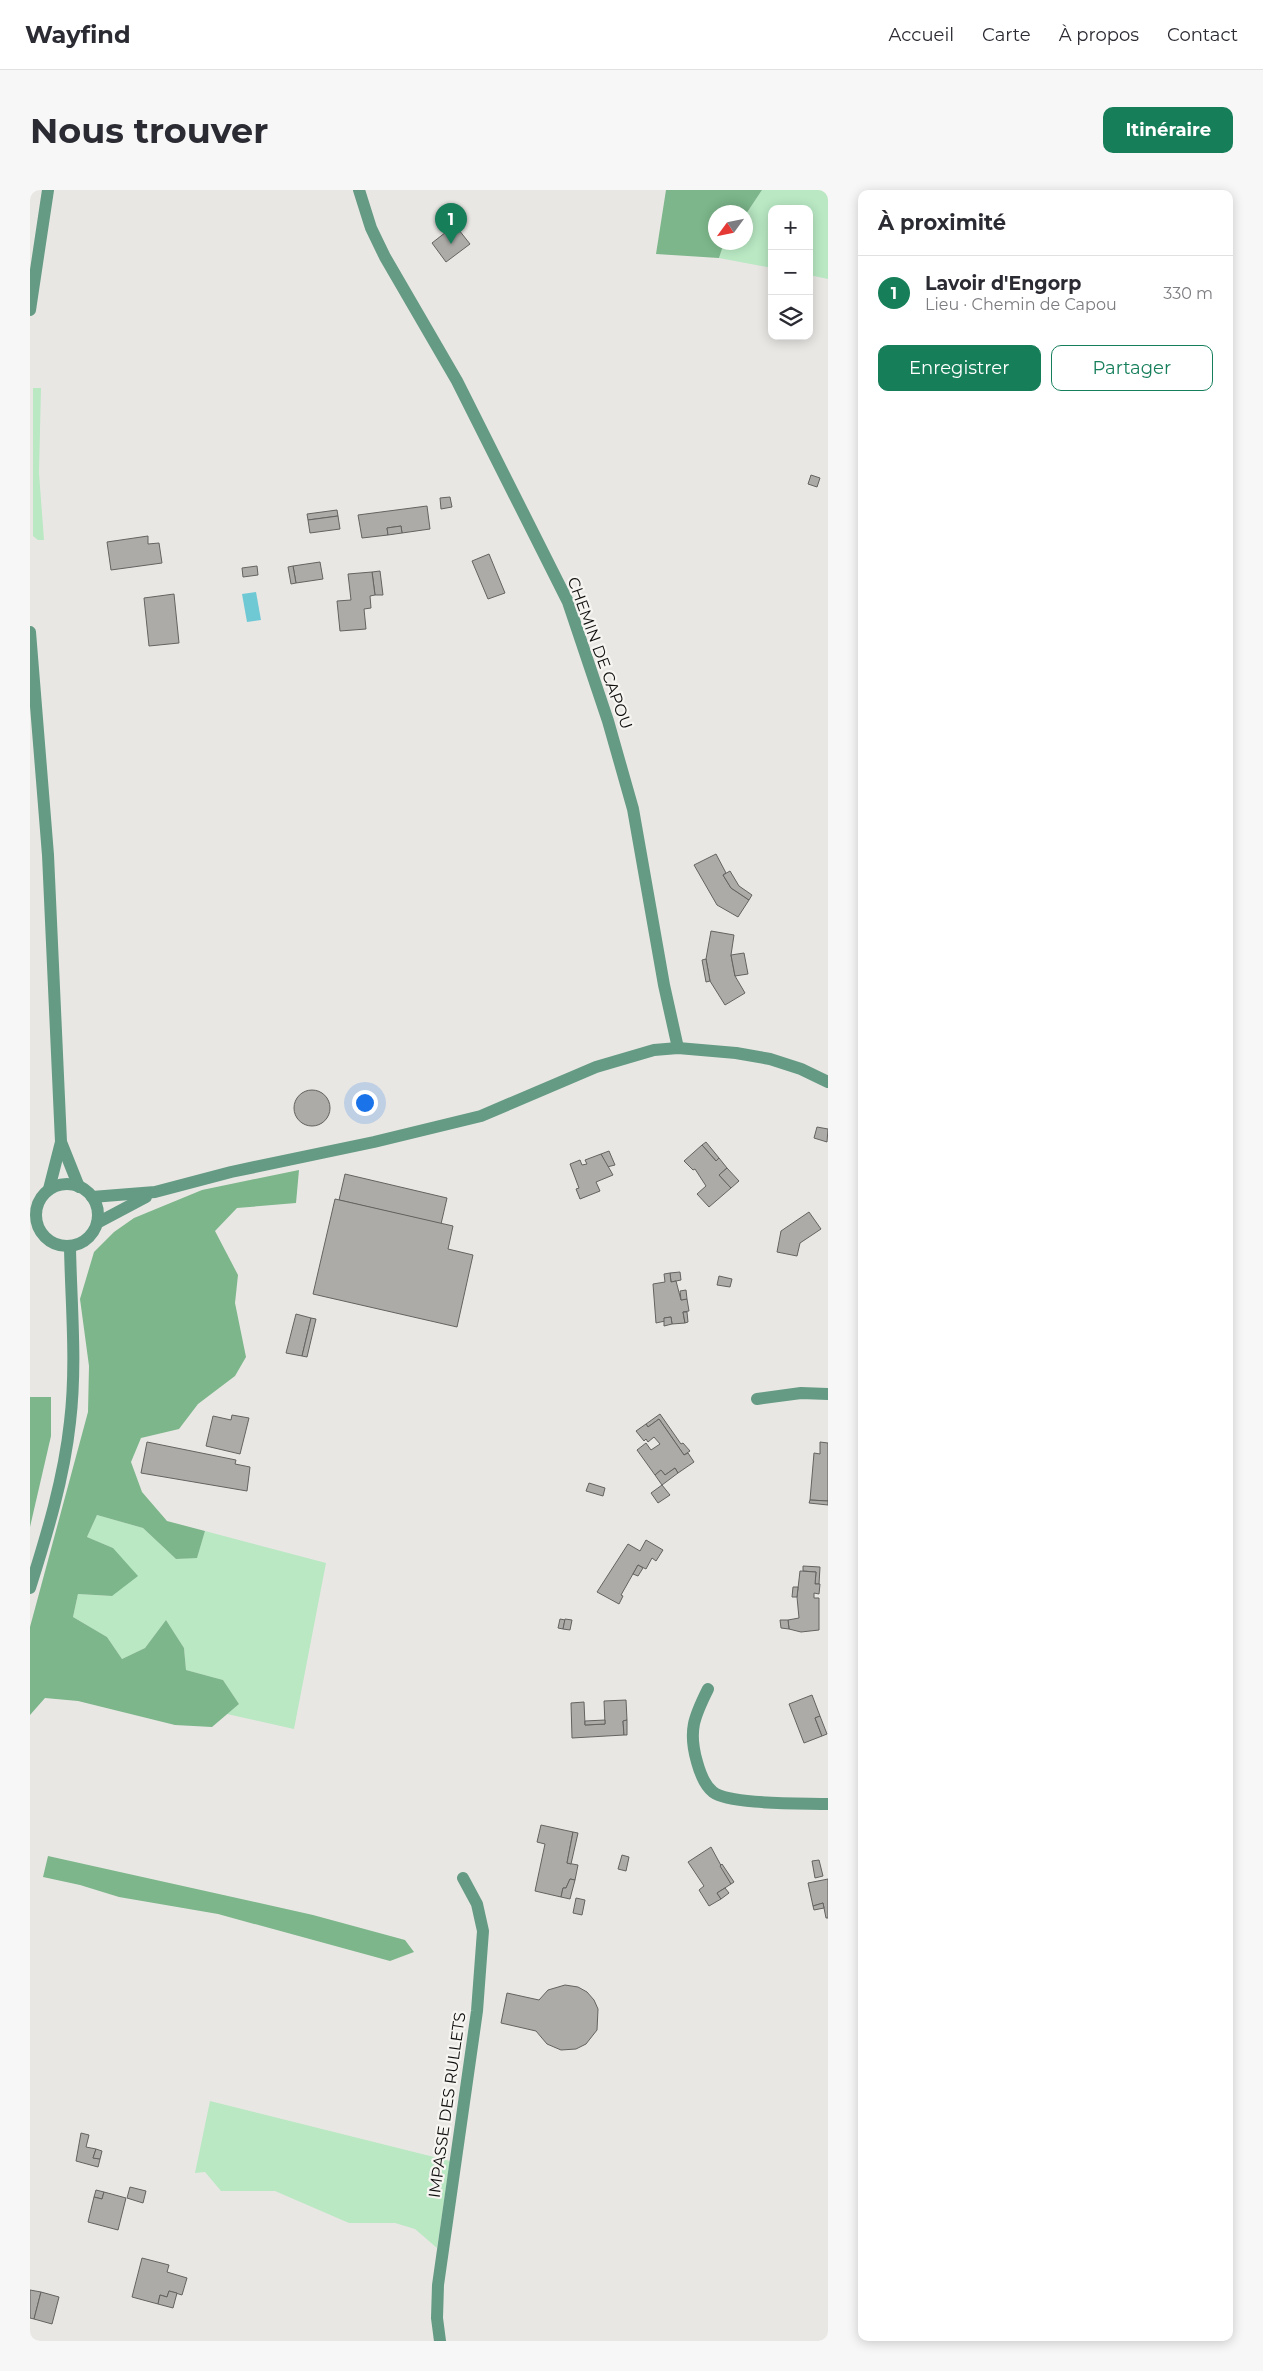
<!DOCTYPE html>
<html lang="fr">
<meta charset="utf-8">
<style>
:root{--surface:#fff;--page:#f7f7f7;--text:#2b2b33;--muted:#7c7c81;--line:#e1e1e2;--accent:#167f5a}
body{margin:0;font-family:Montserrat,sans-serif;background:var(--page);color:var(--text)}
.controls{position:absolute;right:15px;top:15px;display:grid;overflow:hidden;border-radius:10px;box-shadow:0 2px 12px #0003}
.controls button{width:45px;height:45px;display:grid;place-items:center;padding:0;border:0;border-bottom:1px solid var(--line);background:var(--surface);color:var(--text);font:25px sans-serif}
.compass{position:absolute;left:678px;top:15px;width:45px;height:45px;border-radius:50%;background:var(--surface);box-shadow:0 2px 12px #0003;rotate:237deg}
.you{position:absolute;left:334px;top:912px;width:18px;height:18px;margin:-12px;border:4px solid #fff;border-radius:50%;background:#1a73e8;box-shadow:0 0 0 8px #1a73e833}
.badge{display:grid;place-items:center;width:32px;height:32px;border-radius:50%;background:var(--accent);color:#fff;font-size:16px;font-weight:700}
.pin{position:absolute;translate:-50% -41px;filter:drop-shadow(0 1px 2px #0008)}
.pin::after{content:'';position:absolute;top:26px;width:18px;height:15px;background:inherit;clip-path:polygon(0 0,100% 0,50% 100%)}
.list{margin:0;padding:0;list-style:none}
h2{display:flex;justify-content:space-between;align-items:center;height:65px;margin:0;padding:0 20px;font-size:21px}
h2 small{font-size:16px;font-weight:400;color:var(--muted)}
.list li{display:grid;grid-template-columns:32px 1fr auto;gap:15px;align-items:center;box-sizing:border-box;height:75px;padding:0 20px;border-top:1px solid var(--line)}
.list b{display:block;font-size:19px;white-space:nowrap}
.list p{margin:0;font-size:16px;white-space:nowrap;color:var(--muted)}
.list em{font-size:16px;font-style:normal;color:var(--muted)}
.actions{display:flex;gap:10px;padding:15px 20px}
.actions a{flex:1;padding:11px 0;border:1px solid var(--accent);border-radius:10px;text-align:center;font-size:18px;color:var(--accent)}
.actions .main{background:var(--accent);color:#fff}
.icon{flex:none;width:28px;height:28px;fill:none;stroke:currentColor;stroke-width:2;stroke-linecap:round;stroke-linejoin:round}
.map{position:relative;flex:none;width:798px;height:2151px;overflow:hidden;border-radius:10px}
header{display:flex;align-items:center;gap:30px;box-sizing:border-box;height:70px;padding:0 25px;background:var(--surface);border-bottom:1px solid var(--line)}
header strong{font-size:24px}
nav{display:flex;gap:28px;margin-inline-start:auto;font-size:18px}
.intro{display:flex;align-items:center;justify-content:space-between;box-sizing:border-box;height:120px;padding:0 30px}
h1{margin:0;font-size:35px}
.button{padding:12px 22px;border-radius:10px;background:var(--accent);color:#fff;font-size:18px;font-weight:700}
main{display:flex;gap:30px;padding:0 30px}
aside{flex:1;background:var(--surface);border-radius:10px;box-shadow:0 2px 12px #0003}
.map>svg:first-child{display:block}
</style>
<header>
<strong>Wayfind</strong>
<nav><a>Accueil</a><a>Carte</a><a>À propos</a><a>Contact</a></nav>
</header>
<div class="intro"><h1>Nous trouver</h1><a class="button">Itinéraire</a></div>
<main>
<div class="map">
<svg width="798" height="2151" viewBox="0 0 798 2151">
<rect width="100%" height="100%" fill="#e9e7e4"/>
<g fill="#b9e8c3">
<polygon points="732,0 798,0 798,89 779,85 779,19 742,19 742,78 689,68 694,53 716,52 716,24"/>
<polygon points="3,198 11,198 9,283 14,350 8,350 3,346"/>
<polygon points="67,1325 113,1338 146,1369 167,1367 175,1341 296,1373 264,1539 197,1524 209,1514 193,1490 156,1480 154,1458 136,1430 115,1458 92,1469 77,1447 43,1427 48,1404 81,1406 83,1358 57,1347"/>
<polygon points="180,1911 420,1971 407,2058 385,2039 365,2033 319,2033 245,2001 191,2001 175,1982 165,1983"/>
</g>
<g fill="#7cb68a">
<polygon points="636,0 732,0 716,24 686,22 686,52 694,53 689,68 626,64"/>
<polygon points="269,980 266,1013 207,1018 185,1041 208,1085 205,1113 216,1167 205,1186 168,1214 149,1239 111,1248 101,1272 112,1302 137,1331 175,1341 167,1368 146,1369 113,1338 67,1325 57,1347 83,1358 108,1386 82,1406 48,1404 43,1427 77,1447 92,1469 115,1458 136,1430 154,1458 156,1480 193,1490 209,1514 182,1537 145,1535 48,1511 15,1508 0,1525 0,1437 58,1222 59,1176 50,1109 64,1062 84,1042 104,1028 172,1000"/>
<polygon points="0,1207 21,1207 21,1246 0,1337"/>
<polygon points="18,1666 283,1725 375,1750 384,1762 360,1771 188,1724 89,1707 50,1695 13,1687"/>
</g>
<polygon fill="#6fc9d4" points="226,402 231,430 217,432 212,404"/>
<g fill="#adaba8" stroke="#656361">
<polygon points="425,35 440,54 416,72 402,53"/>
<polygon points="781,285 790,288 787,297 778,294"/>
<polygon points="420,307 422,317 411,319 410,308"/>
<polygon points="397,316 400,339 372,343 371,336 357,338 358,345 332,348 328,325"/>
<polygon points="307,320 308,326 278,330 277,324"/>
<polygon points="308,326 310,339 280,343 278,330"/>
<polygon points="371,336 372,343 358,345 357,338"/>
<polygon points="118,346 118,354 129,353 132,373 81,380 77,352"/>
<polygon points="459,364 475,403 458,409 442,371"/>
<polygon points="290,372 293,389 266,393 263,376"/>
<polygon points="227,376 228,385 213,387 212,378"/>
<polygon points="263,376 266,393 261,394 258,377"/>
<polygon points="350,381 353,405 345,405 342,382"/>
<polygon points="342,382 345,405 340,406 341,418 334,419 336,439 310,441 307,411 321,410 318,384"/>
<polygon points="144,404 149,453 119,456 114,408"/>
<polygon points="686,664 696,683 693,685 701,698 719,710 708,727 687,715 664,675"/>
<polygon points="700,681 709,696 722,705 719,710 701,698 693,685"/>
<polygon points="681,741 704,745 701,765 705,786 715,803 695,815 680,791 676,769"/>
<polygon points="714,763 718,784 705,786 701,765"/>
<polygon points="676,769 680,791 676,792 672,770"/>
<circle cx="282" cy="918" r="18"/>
<polygon points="787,937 798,939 797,952 784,948"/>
<polygon points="676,952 689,968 686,971 672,955"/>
<polygon points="672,955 686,971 689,968 697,978 689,985 701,998 679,1017 667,1004 676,996 665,979 663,980 654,971"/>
<polygon points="579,961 585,975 577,977 571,964"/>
<polygon points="571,964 583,985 566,992 570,1001 550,1009 546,999 549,998 540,974 550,970 552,975 557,974 555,970"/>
<polygon points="697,978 709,991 701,998 689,985"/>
<polygon points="315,984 417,1008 411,1034 309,1010"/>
<polygon points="305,1009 423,1036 418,1059 443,1065 427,1137 283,1104"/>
<polygon points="779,1022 791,1039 770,1053 767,1066 747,1062 751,1041"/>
<polygon points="650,1082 651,1090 641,1092 640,1083"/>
<polygon points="640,1083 641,1092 646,1091 651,1110 657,1109 659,1121 653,1122 655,1133 642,1134 641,1127 634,1128 635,1131 626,1133 623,1094 635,1092 634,1084"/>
<polygon points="689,1086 702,1089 700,1097 687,1095"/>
<polygon points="656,1100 657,1109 651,1110 650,1101"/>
<polygon points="653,1122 657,1122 658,1132 655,1133"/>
<polygon points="266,1124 281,1128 272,1166 256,1163"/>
<polygon points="641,1127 642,1134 634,1136 634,1128"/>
<polygon points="281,1128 286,1129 277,1167 272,1166"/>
<polygon points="630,1224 651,1254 653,1253 660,1261 654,1265 629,1229 618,1237 616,1234"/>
<polygon points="202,1225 219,1228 210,1264 176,1256 183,1226 201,1230"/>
<polygon points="629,1229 654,1265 658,1263 664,1272 648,1283 645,1278 635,1285 631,1280 625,1285 607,1260 616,1253 621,1260 630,1254 624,1247 618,1252 616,1249 614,1251 606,1241 616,1234 618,1237"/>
<polygon points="117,1252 206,1270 205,1274 220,1277 217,1301 111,1283"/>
<polygon points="790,1252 798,1253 798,1311 780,1310 784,1263 790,1264"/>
<polygon points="645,1278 648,1283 632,1295 625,1285 631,1280 635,1285"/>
<polygon points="559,1293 575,1298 573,1306 556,1301"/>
<polygon points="632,1295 640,1305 628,1313 621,1303"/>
<polygon points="780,1310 798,1311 798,1315 779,1313"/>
<polygon points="616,1350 633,1360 626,1371 622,1368 616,1379 608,1375 591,1405 593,1406 589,1414 567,1402 598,1354 610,1361"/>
<polygon points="608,1375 613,1378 608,1386 603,1384"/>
<polygon points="773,1376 790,1377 789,1394 785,1394 786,1382 773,1381"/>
<polygon points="770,1381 786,1382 785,1394 790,1394 789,1404 784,1403 784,1408 789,1408 789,1440 771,1442 759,1439 758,1430 769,1428 767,1407"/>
<polygon points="763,1397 768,1397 767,1407 762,1407"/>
<polygon points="530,1429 535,1430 533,1439 528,1438"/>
<polygon points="535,1429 542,1430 540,1440 533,1439"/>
<polygon points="750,1430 758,1430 759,1439 751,1438"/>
<polygon points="782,1505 790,1526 785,1528 792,1546 774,1553 759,1514"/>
<polygon points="596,1510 597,1530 593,1531 594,1545 542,1548 541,1513 554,1512 555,1535 575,1534 574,1511"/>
<polygon points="790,1526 797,1544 792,1546 785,1528"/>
<polygon points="575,1530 575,1534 555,1535 555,1531"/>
<polygon points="597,1530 597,1545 594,1545 593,1531"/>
<polygon points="511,1635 543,1642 537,1673 548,1675 545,1690 540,1689 536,1698 533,1698 531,1707 505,1701 515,1654 507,1652"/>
<polygon points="543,1642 548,1643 541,1674 537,1673"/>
<polygon points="681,1657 701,1694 687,1703 691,1709 679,1716 669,1700 674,1696 658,1672"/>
<polygon points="592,1665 599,1667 596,1681 588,1679"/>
<polygon points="789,1670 793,1686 785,1688 782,1671"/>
<polygon points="692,1674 704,1692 701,1694 690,1676"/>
<polygon points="540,1689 545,1690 540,1709 531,1707 533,1698 536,1698"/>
<polygon points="798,1689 798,1728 796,1728 793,1713 783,1716 778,1693"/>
<polygon points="695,1698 699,1703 691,1709 687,1703"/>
<polygon points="546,1708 555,1710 552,1725 543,1723"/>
<polygon points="793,1713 794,1718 784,1720 783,1716"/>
<polygon points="535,1795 548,1797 557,1802 564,1810 568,1819 567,1840 556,1854 546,1859 531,1860 517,1854 506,1841 471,1833 477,1803 509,1810 518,1800"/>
<polygon points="51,1943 59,1945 56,1957 66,1959 63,1968 70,1969 68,1977 46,1971"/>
<polygon points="66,1959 72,1961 70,1969 63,1968"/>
<polygon points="100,1997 116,2001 113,2013 97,2008"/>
<polygon points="66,2000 74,2002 72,2009 64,2007"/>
<polygon points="74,2002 96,2008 88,2040 58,2032 64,2007 72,2009"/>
<polygon points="112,2068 139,2075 137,2082 157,2088 152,2105 139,2101 137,2107 130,2105 128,2114 102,2107"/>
<polygon points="0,2100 11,2102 4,2129 0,2128"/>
<polygon points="139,2101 147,2103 143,2118 128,2114 130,2105 137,2107"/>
<polygon points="11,2102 29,2107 22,2134 4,2129"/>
</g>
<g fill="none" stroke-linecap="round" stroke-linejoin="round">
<g stroke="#659b84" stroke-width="12">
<polyline points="329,0 341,38 355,67 427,191 538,412 578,531 603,619 634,795 648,858"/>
<polyline points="0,120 18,0"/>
<polyline points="0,442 18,665 31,952 49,997"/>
<circle cx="37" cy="1025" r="31"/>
<polyline points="19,999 31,952"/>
<polyline points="62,1007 125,1002 201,982 344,952 451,926 566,877 624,860 648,858 706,863 740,869 771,879 798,892"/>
<polyline points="67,1033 116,1007"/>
<polyline points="727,1209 771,1203 798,1204"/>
<path d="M0,1398C17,1344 34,1288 40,1232C47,1174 41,1114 40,1057"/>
<path d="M678,1499C664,1527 658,1541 667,1572C670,1583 674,1595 683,1602C700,1615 774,1613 798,1614"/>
<polyline points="410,2151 407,2128 408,2095 447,1821 453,1741 447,1714 433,1688"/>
</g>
</g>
<g text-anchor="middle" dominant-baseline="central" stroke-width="4.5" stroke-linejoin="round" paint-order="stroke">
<g font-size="16" fill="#0e0e0d" stroke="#f7f5f2">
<text transform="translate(570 463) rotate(70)">CHEMIN DE CAPOU</text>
<text transform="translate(417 1915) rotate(-82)">IMPASSE DES RULLETS</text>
</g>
</g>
</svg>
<div class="controls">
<button>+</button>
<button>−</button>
<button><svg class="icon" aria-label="layers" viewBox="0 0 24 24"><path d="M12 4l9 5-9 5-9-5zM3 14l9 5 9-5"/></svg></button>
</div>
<svg class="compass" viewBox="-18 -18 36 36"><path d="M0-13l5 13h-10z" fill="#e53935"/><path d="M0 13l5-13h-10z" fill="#7c7c81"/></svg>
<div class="you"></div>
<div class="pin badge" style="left:421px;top:54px">1</div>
</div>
<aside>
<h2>À proximité<small></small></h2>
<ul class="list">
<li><span class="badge">1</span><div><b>Lavoir d'Engorp</b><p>Lieu · Chemin de Capou</p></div><em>330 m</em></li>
</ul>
<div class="actions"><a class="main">Enregistrer</a><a>Partager</a></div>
</aside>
</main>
